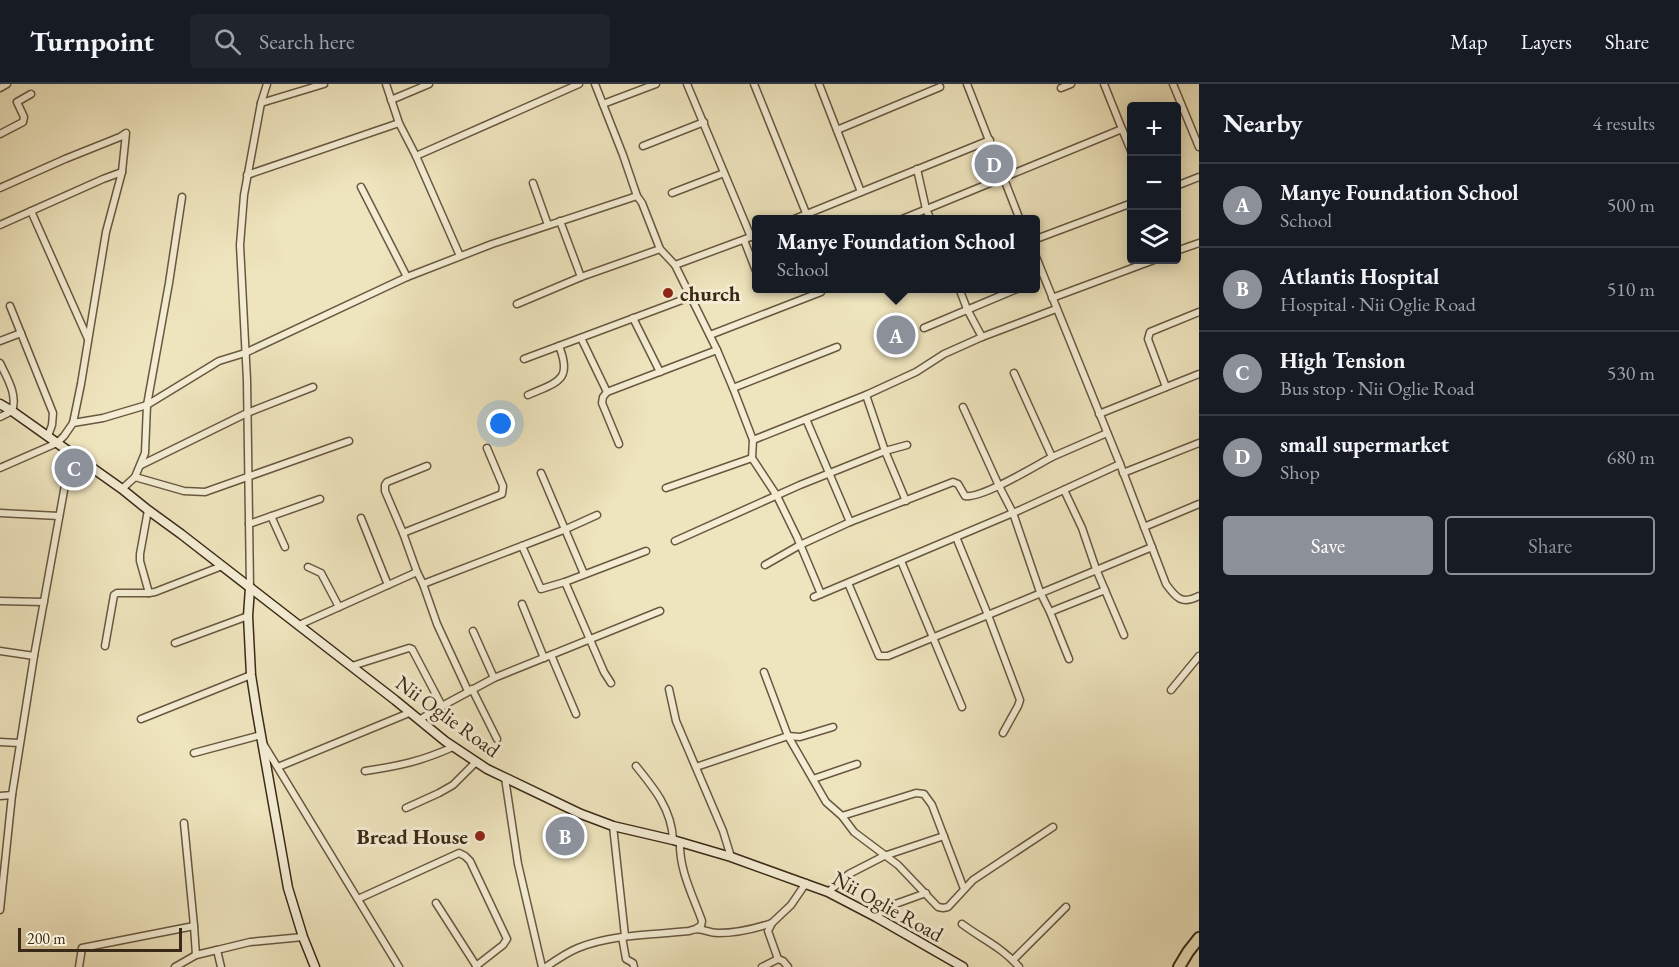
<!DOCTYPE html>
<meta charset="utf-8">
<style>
:root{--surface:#171b24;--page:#20242c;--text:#f1f3f6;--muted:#9ea1a6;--line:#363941;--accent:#8c9099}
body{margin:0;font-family:"EB Garamond",serif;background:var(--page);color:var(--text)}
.controls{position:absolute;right:18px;top:18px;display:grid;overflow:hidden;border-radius:6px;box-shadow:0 3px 15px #0003}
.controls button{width:54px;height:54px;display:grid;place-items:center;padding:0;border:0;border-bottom:2px solid var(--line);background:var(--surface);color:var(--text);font:30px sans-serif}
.scale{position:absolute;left:18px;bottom:15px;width:164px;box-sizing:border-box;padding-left:6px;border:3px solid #3b2917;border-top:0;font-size:16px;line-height:21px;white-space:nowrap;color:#3b2917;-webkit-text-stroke:4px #f4edd4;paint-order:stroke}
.you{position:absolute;left:501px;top:340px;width:21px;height:21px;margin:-15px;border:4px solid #fff;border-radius:50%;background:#1a73e8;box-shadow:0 0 0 9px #1a73e833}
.badge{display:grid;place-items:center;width:39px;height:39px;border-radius:50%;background:var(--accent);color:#fff;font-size:20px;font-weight:700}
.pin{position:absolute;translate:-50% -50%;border:3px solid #fff;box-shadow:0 2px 6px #0006}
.popup{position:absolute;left:752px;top:131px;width:288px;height:78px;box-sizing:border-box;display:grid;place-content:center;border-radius:6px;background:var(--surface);filter:drop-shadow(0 2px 4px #0005);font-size:20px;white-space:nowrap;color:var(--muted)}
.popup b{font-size:22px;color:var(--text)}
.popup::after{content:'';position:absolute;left:50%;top:100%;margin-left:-12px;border:12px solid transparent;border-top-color:var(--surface)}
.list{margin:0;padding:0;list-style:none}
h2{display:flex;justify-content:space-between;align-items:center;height:78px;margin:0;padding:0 24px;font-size:26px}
h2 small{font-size:20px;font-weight:400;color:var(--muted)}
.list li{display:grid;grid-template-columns:39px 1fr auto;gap:18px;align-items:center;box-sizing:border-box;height:84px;padding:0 24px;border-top:2px solid var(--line)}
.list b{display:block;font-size:22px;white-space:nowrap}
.list p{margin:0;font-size:20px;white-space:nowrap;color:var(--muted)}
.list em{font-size:20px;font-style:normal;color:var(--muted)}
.actions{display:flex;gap:12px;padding:18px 24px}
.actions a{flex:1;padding:14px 0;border:2px solid var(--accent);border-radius:6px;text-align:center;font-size:21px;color:var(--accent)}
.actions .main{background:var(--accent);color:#fff}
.icon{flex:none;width:33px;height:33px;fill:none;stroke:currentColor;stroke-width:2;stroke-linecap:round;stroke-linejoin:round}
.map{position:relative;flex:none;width:1199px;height:883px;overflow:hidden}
header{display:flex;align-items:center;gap:36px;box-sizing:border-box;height:84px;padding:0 30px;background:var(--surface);border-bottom:2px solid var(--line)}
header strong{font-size:28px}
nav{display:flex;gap:33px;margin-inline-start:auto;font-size:21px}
.search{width:420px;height:54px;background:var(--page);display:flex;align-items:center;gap:15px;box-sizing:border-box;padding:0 21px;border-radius:6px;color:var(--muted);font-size:22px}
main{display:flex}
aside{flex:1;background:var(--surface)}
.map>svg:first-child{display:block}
</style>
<header>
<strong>Turnpoint</strong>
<div class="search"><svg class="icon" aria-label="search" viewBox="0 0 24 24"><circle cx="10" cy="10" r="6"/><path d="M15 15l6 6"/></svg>Search here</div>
<nav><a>Map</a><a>Layers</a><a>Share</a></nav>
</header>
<main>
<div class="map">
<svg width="1199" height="883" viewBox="0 0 1199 883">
<rect width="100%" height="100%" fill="#eee4bd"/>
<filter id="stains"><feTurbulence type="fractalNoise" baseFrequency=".00333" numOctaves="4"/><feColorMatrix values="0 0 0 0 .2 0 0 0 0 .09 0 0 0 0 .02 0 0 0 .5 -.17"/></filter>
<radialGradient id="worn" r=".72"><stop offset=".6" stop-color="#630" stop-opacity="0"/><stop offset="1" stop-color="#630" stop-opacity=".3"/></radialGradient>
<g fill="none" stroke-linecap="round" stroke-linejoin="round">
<defs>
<g id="street">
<polyline points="386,0 399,39 416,72 460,172"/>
<polyline points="595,0 623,71 637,112 642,119 660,165 675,181"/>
<polyline points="687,0 751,153"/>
<polyline points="754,0 806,129"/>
<polyline points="819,0 861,108"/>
<polyline points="967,0 1020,136"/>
<polyline points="1104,0 1122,45"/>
<polyline points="1173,0 1199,63"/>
<polyline points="0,4 7,0"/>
<polyline points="1061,4 1071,0"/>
<polyline points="391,16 429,0"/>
<polyline points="261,19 324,0"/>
<polyline points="603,20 656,0"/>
<polyline points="837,46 940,3"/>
<polyline points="0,50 23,38 24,33 17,18 31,10"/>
<polyline points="643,62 704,38"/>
<polyline points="416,72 579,0"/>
<polyline points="917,85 926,125 931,136"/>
<polyline points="247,91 399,39"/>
<polyline points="533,99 548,141"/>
<polyline points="1176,102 1199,93"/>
<polyline points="361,103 407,193"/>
<polyline points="0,104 65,75 120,53 126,49 122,88 106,148 81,300 73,339"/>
<polyline points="672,109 724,89"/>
<polyline points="31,127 88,255"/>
<polyline points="792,136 990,56"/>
<polyline points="900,136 1122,45 1132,69"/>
<polyline points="560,137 581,193"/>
<polyline points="0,141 103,95 122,88"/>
<polyline points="756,151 675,181 717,266 733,304 753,356 752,374 777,412 797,453 821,510"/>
<polyline points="1036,155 1132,119"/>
<polyline points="744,156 756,187"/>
<polyline points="1176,167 1199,159"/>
<path d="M1036,173L1120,380L1166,500C1176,514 1182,521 1199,512"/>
<polyline points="959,204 967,225 982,253"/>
<polyline points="1052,214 1154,176"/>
<polyline points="517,220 581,193 660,165"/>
<polyline points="10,222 53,329 52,341 48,352"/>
<polyline points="633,234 660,288"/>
<polyline points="924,244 1019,204"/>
<polyline points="710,251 821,208"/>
<polyline points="581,254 607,308"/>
<polyline points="0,257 21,249"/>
<polyline points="524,275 690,213"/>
<path d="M0,279C7,294 18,311 12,327L0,333"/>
<polyline points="1014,289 1052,373 1107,349"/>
<polyline points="1166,303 1148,255 1150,248 1199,228"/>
<polyline points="733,304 837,263"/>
<path d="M528,311C557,298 573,297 559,262"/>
<polyline points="866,311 885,367 906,417"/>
<polyline points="963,323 999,402 1013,429 1040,508 1050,528 1069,575"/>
<polyline points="1099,330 1199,290"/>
<polyline points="806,335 850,438"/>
<polyline points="753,356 866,311 916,288 944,270 982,253 1056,225"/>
<polyline points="619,360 602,319 603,313 607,308 717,266"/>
<polyline points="141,381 247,329 313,303"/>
<polyline points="0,384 57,359 64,352 73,339 103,334 147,321 219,277 245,269 407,193 492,160 637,112"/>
<polyline points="541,389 584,490"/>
<polyline points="1123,389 1199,359"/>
<polyline points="135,393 184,407 205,408 349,357"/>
<polyline points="666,404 752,374"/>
<polyline points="122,405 135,393 145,369 147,321 169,199 182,113"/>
<polyline points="1064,406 1082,444 1096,485 1124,551"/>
<polyline points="148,426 140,470 140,477 149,509"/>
<polyline points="0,429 59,432"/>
<polyline points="271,432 285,463"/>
<polyline points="361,434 388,501"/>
<polyline points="249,440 320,415"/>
<polyline points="1144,443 1199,420"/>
<polyline points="403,449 385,407 385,401 387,398 427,382"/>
<polyline points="675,457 800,401 885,367 907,361"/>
<polyline points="522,462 541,505 565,498 646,467"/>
<polyline points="901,477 962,623"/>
<path d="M765,481L800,461L850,438L953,398L958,400L965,412C982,415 1035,382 1052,373"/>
<polyline points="308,483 321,489 339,523"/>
<polyline points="417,488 423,500 566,445 597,431"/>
<polyline points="565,498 604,588 611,599"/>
<polyline points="848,499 879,572 888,572 988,531 956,453"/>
<polyline points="423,500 437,540 468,607"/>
<polyline points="250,504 247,296 240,161 244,111 261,19 267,0"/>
<polyline points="814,513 1020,426 1120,380"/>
<polyline points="0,517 44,518"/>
<polyline points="522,520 544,574"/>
<polyline points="1050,528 1105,506"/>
<polyline points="299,541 417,488 403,449 502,410 503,402 487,364"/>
<polyline points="473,547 494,594"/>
<polyline points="175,559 248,532"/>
<polyline points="105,562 114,511 117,509 149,509 155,508 222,482"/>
<polyline points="0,567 34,572"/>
<polyline points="551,571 576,630"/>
<polyline points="352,582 409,564 412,565 442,622"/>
<polyline points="764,588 788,652 826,718 842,732 854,748 898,781 938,823 943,824 948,823 973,796 1053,743"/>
<polyline points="472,605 497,655"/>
<polyline points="669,605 676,637 723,747 731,773"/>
<polyline points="1171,606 1199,572"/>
<polyline points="141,635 251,591"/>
<polyline points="419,636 442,622 494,594 660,527"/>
<polyline points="1003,649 1018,622 1020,616 988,531 1152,463"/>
<polyline points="0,658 19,659"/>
<polyline points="264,661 399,883"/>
<polyline points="194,669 261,651"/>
<path d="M636,682C654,704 672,726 673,756"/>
<polyline points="278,683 409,629"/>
<polyline points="696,683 788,652 800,653 833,643"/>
<path d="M365,687C399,682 422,677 453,663"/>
<polyline points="505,694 518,780 542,883"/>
<polyline points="813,695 857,680"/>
<polyline points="0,712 12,711 34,572 71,368"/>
<polyline points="406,724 439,709 453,701 476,678"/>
<polyline points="842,732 916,709 924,710 932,721 964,805"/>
<polyline points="184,739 194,842"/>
<polyline points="613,742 625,852"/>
<path d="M680,758C679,786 693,812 702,837L701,842L697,844"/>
<polyline points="828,808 849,790 884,772 944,752"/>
<polyline points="358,815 459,769 465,772 470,777 507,855 503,861 476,882"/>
<polyline points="436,819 477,883"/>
<polyline points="0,826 12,711"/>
<polyline points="876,833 887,823 926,809"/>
<path d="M962,840C982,855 1003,864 1019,883"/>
<polyline points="622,853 626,875 633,879 634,883"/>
<polyline points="1013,876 1066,823"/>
<polyline points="79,883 82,864 194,842 196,871"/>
<polyline points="175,883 196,871 217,866"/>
<polyline points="221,883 217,866 250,858 303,853"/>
<path d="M546,883C556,876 566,869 578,864C613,850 652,851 689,847C701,842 706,849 718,849C737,849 754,845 772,839"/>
<polyline points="762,883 778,875"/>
<polyline points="788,883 783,877 778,875 768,847 772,839 791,821 806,799"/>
</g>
<g id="secondary">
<polyline points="0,320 12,327 122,405 148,426 181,450 395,616 445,657 487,685 581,730 613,742 673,756 731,773 828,808 876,833 963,883"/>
<polyline points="250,504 248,532 251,591 257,629 288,804 303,853 315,883"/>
</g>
<polyline id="highway" points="1179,883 1188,868 1199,854"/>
</defs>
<use href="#street" stroke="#685840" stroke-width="9"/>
<use href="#secondary" stroke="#3b2917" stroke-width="11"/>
<use href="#highway" stroke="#3b2917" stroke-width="14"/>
<use href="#street" stroke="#f4edd4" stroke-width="6"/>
<use href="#secondary" stroke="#f4edd4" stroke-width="8"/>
<use href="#highway" stroke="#eee4bd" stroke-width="10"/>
</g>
<g fill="#8f2418" stroke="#f4edd4" stroke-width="2">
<circle cx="668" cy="209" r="6"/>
<circle cx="480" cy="752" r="6"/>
</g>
<g text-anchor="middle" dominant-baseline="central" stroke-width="6" stroke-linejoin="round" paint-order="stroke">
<g font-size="21" font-weight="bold" fill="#3b2917" stroke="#f4edd4" text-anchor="start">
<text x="680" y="209">church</text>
<text x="468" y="752" text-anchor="end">Bread House</text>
</g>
<g font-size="21" fill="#3b2917" stroke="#f4edd4">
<text transform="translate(448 632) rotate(36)">Nii Oglie Road</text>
<text transform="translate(888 822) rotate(29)">Nii Oglie Road</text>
</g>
</g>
<rect width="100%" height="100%" filter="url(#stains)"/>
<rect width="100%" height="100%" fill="url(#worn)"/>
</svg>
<div class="controls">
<button>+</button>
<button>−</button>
<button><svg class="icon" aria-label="layers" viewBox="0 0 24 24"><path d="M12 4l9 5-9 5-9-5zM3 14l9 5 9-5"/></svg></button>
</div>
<div class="scale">200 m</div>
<div class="you"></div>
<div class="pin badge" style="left:896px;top:251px">A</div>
<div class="popup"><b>Manye Foundation School</b>School</div>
<div class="pin badge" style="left:565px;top:752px">B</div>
<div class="pin badge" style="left:74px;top:384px">C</div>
<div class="pin badge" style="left:994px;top:80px">D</div>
</div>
<aside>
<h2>Nearby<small>4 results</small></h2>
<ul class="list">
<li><span class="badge">A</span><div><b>Manye Foundation School</b><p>School</p></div><em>500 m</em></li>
<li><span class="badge">B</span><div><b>Atlantis Hospital</b><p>Hospital · Nii Oglie Road</p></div><em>510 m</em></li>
<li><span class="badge">C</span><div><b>High Tension</b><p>Bus stop · Nii Oglie Road</p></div><em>530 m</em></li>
<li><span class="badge">D</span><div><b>small supermarket</b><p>Shop</p></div><em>680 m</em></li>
</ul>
<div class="actions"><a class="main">Save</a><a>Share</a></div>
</aside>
</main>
